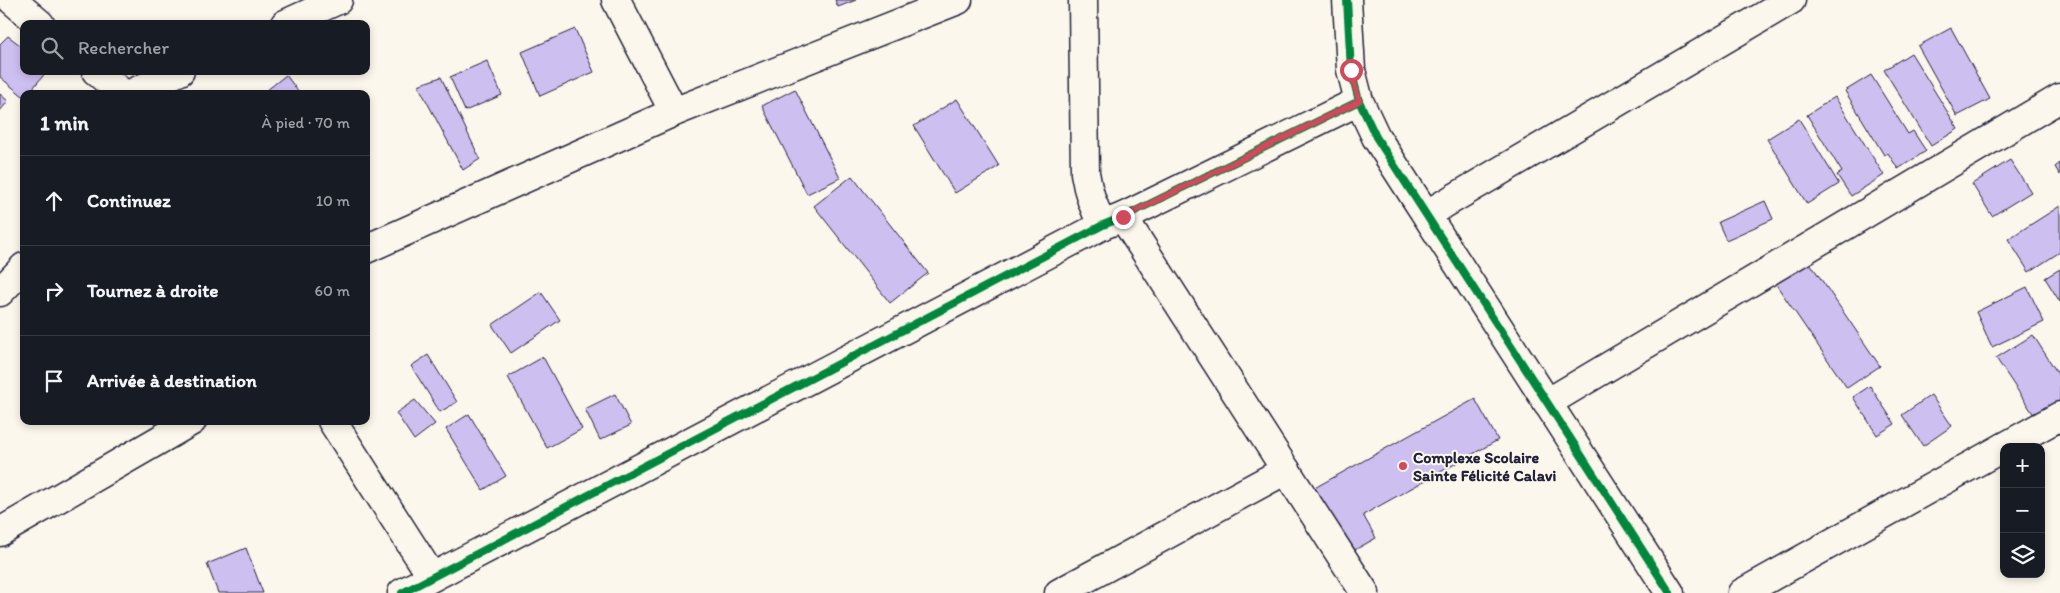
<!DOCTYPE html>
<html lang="fr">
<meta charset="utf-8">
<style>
:root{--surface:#171b24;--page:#242831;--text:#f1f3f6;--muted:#9ea1a6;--line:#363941}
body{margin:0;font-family:Itim,sans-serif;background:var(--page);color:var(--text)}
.controls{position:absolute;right:15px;bottom:15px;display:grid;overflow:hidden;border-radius:10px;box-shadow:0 2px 8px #0003}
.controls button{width:45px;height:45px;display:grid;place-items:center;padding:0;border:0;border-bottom:1px solid var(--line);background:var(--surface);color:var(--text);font:25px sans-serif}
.stop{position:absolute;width:15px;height:15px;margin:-11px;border:4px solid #d1495b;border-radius:50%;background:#fff}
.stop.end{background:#d1495b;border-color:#fff;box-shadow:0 1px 5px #0008}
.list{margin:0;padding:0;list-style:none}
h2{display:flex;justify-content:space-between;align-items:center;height:65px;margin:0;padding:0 20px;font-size:21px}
h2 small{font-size:16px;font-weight:400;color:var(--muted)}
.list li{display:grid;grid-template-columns:32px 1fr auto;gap:15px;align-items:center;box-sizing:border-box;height:90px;padding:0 20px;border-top:1px solid var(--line)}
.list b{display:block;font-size:19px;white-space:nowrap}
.list em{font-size:16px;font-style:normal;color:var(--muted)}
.icon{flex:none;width:28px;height:28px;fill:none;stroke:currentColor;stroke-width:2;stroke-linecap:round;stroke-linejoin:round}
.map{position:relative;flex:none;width:2060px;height:593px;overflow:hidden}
.search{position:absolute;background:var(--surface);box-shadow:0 2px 8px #0003;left:20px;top:20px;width:350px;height:55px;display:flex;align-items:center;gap:12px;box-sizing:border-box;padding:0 18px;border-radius:10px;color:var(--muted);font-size:19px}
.panel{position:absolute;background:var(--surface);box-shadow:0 2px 8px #0003;left:20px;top:90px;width:350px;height:335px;border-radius:10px}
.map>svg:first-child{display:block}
</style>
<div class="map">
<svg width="2060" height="593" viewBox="0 0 2060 593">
<rect width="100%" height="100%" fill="#fbf7ec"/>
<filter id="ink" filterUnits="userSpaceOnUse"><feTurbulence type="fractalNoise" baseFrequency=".02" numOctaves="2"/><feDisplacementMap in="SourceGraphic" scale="10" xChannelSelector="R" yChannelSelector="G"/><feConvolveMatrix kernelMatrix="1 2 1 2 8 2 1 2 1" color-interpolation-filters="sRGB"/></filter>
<g filter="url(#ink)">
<g fill="#cebff1" stroke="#22223b">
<polygon points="835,0 856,0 838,7"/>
<polygon points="1951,28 1990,99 1957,116 1918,46"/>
<polygon points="575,29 594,72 540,96 522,52"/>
<polygon points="8,36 24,48 24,71 47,71 28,94 24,94 24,97 0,77 0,44"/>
<polygon points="1911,53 1958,129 1931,146 1884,70"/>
<polygon points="487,61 502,95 465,111 450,77"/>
<polygon points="286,75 300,94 262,94"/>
<polygon points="1871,75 1908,134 1913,131 1926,151 1898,169 1888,153 1884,155 1845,91"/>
<polygon points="441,77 480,159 463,170 418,85"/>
<polygon points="795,89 840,178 807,194 762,106"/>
<polygon points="0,94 8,101 0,111"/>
<polygon points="1835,97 1884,175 1851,196 1837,175 1842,172 1807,115"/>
<polygon points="957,99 999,166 955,193 914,126"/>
<polygon points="1799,119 1839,184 1807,204 1767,139"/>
<polygon points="2010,160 2031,192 1992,216 1972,184"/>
<polygon points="2060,163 2060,175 2055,167"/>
<polygon points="852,176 928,273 890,303 814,206"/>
<polygon points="1765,201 1773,219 1726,240 1718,222"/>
<polygon points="2060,206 2060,252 2029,272 2008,239"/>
<polygon points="1808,260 1880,366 1847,388 1775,283"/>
<polygon points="2060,269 2060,302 2045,278"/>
<polygon points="2027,287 2044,322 1992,347 1976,312"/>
<polygon points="541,292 560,320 511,353 492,325"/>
<polygon points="2033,335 2060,377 2060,402 2036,418 1996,358"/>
<polygon points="428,355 457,402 440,412 411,366"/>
<polygon points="543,357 582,429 547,448 508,377"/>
<polygon points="1870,386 1895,424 1877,435 1853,397"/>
<polygon points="615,394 631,425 600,440 585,409"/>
<polygon points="1931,395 1952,426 1923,446 1902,415"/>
<polygon points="1475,399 1498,440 1363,515 1376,538 1344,556 1309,491"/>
<polygon points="415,400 435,424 414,440 396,413"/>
<polygon points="469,414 506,476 483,490 446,429"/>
<polygon points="246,548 263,593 218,593 207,564"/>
</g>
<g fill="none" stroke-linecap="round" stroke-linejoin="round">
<defs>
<g id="minor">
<polyline points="12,0 40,24"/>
<polyline points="616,0 674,112"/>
<path d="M1083,0L1085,173C1088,192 1093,208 1103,225"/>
<polyline points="1347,0 1351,70 1359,101 1376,137 1670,593"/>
<polyline points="285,24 338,0"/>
<polyline points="96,71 123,94"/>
<polyline points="130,94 180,71"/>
<polyline points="1427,214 1791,0"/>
<polyline points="1123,217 1365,593"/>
<polyline points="366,249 674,112 958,0"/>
<polyline points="0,292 24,267"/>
<polyline points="1547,403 2060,98"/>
<polyline points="332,421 432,577"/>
<polyline points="2004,447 2060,416"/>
<polyline points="0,532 192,421"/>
<polyline points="402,593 1103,225 1123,217 1359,101"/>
<polyline points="1059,593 1286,470"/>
<polyline points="1742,593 2004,447"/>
</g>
</defs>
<use href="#minor" stroke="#22223b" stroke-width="31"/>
<use href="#minor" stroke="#fbf7ec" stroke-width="28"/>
<defs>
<g id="cycleway">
<polyline points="1347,0 1351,70 1359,101 1376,137 1670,593"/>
<polyline points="402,593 1103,225 1123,217 1359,101"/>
</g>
</defs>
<use href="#cycleway" stroke="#fbf7ec" stroke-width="11"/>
<use href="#cycleway" stroke="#00873e" stroke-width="8"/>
</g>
</g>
<g fill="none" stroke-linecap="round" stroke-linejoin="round" filter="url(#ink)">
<polyline stroke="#d1495b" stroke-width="6" points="1123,217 1359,101 1351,70"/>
</g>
<circle fill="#d1495b" stroke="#fbf7ec" stroke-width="2" cx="1403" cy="466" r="5"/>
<g text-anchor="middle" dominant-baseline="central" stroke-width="4" stroke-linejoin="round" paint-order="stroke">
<g font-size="16" font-weight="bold" fill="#22223b" stroke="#fbf7ec" text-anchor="start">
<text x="1413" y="457">Complexe Scolaire<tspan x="1413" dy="18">Sainte Félicité Calavi</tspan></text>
</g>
</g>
</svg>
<div class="controls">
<button>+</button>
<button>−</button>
<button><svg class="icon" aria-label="layers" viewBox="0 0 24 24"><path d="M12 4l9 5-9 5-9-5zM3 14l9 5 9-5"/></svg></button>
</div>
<div class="stop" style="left:1351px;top:70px"></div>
<div class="stop end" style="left:1123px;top:217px"></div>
<div class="search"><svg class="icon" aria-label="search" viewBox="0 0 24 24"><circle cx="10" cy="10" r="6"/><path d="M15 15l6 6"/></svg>Rechercher</div>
<section class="panel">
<h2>1 min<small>À pied · 70 m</small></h2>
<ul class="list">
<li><svg class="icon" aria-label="ahead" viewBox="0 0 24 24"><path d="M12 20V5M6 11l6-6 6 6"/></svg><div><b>Continuez</b></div><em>10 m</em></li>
<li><svg class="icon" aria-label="right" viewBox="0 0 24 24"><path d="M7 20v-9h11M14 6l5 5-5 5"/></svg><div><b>Tournez à droite</b></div><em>60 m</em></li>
<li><svg class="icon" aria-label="arrive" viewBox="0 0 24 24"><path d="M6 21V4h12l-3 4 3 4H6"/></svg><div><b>Arrivée à destination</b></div></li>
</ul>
</section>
</div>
